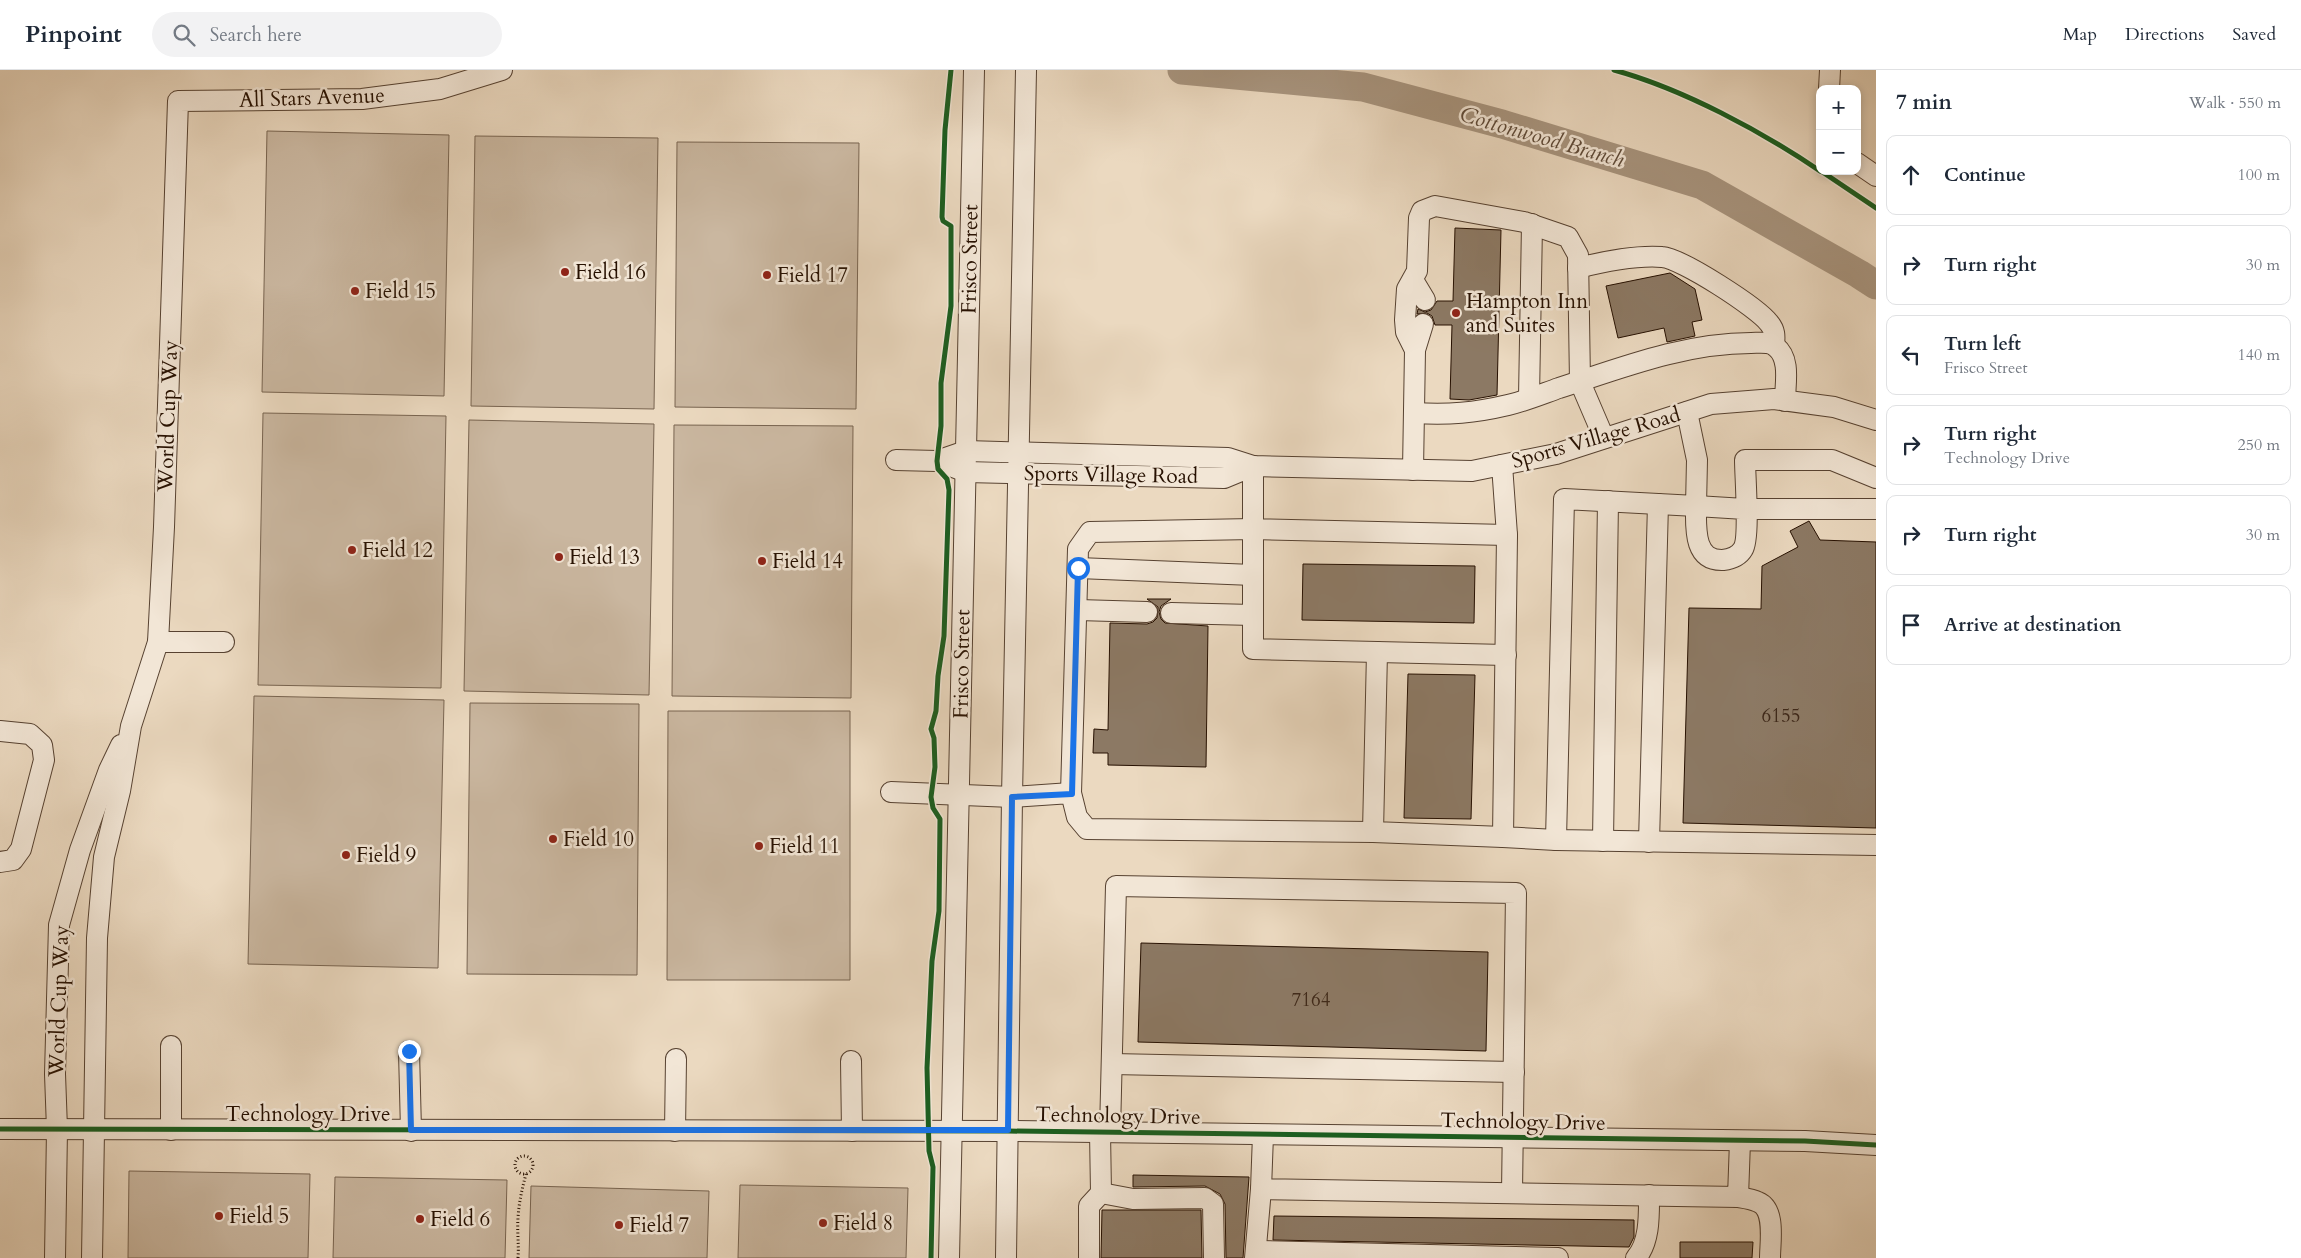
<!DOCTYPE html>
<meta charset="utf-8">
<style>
:root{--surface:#fff;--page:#f2f2f3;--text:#1f2937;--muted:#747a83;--line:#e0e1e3}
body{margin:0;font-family:Cardo,serif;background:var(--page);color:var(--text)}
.controls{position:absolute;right:15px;top:15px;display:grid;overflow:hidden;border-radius:10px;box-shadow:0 2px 8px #0003}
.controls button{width:45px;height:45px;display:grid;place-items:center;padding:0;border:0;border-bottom:1px solid var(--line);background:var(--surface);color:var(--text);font:25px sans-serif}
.stop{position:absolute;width:15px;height:15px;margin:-11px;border:4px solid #1a73e8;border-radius:50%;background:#fff}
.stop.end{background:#1a73e8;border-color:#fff;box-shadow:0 1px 5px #0008}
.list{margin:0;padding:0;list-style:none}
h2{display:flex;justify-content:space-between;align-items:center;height:65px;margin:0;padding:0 20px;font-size:21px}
h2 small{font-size:16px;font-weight:400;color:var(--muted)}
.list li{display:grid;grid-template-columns:32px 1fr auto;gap:15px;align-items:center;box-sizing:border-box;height:80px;margin:0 10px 10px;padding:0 10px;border:1px solid var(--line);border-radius:10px}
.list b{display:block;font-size:19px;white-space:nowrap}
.list p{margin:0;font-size:16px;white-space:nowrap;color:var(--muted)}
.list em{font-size:16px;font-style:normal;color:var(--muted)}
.icon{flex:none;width:28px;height:28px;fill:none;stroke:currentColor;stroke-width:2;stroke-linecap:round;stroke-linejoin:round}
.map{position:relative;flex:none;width:1876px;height:1188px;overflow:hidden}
header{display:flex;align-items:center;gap:30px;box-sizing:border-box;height:70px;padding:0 25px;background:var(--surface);border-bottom:1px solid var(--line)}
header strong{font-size:24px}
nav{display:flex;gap:28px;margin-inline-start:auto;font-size:18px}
.search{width:350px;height:45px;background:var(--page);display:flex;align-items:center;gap:12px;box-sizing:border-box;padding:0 18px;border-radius:28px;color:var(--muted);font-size:19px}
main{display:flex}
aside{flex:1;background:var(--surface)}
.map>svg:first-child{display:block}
</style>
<header>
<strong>Pinpoint</strong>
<div class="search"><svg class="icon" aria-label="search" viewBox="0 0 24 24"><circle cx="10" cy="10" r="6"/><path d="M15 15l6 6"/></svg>Search here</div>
<nav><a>Map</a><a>Directions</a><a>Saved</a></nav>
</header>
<main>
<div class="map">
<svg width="1876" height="1188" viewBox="0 0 1876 1188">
<rect width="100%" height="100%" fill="#ebd9c0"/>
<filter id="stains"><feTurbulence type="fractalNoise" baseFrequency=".004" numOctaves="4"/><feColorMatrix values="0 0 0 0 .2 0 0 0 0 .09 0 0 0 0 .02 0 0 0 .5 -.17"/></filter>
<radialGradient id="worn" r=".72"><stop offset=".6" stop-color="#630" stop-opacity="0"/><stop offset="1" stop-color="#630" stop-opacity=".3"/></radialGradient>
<g fill="#cab7a0" stroke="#786450">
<polygon points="267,61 449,65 444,326 262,322"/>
<polygon points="475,66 658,68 654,339 471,336"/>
<polygon points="677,72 859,73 856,339 675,337"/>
<polygon points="263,343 446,346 441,618 258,615"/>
<polygon points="469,350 654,354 649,625 464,621"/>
<polygon points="674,355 853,356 851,628 672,626"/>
<polygon points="254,626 444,630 438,898 248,894"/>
<polygon points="470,633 639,634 637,905 467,904"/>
<polygon points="668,641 850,641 850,910 667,910"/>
<polygon points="129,1101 310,1104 308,1188 128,1188"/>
<polygon points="335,1107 507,1110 505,1188 333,1188"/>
<polygon points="740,1115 908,1118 906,1188 738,1188"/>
<polygon points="531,1116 709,1121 707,1188 529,1188"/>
</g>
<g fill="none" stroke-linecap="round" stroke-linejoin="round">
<polyline stroke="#a8957f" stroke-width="29" points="1182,0 1363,17 1502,54 1702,115 1859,204 1876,215"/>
</g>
<g fill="#8c7964" stroke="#261001">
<polygon points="1455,158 1501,160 1497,325 1469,330 1450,329 1452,255 1435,255 1432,246 1427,243 1417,244 1418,239 1425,242 1431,240 1437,231 1453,231"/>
<polygon points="1670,203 1695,219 1702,250 1692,252 1695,266 1667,272 1664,258 1618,268 1606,216"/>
<polygon points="1809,451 1820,470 1876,472 1876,758 1683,753 1689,538 1761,539 1762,496 1798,477 1790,461"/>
<polygon points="1303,494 1475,496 1474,553 1302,550"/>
<polygon points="1147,529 1171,529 1161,536 1159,542 1161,549 1165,553 1208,556 1206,697 1108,695 1108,683 1093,683 1094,659 1108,660 1110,553 1147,554 1153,552 1157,548 1158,537"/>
<polygon points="1408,604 1475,605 1471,749 1404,748"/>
<polygon points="1141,873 1488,882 1486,981 1138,972"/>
<polygon points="1133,1105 1249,1107 1243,1188 1226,1188 1225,1134 1220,1124 1205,1116 1133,1117"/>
<polygon points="1102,1140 1201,1140 1202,1188 1101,1188"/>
<polygon points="1274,1146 1634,1150 1634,1167 1629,1177 1273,1170"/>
<polygon points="1680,1172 1753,1172 1752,1188 1680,1188"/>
</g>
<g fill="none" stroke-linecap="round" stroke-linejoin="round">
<defs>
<g id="minor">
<polyline points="1829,19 1830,0"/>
<polyline points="1857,93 1876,106"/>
<path d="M1578,198C1602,192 1637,185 1662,187C1681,188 1758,238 1769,253C1775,260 1775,266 1774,275"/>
<polyline points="1413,210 1425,230"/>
<polyline points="1415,280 1423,254"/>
<polyline points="1529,328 1532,154"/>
<polyline points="1687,342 1697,390 1696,436 1564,429 1556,770 1876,775"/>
<path d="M1414,343C1449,345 1474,343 1508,335C1525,331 1542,324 1559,318C1621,298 1684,273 1751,273C1759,273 1770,271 1776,277C1791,289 1785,314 1785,331"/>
<polyline points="896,390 937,391 966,381 1228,388 1253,396 1472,401 1556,384 1711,334 1774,329 1834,337 1876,350"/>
<polyline points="1502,395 1507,465 1503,767 1556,770"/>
<polyline points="1253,396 1253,459 1507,465"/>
<polyline points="953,397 966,402 1224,408 1253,396"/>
<polyline points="1413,400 1415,280 1406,262 1405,250 1407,219 1417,201 1419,148 1422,141 1435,136 1524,152 1568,167 1578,185 1580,312 1604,368"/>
<path d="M1876,408L1832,390H1745C1745,406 1750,468 1743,479C1739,486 1731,489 1723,490C1693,491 1696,457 1696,436L1745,439H1876"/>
<polyline points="1078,498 1253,505"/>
<polyline points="1078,540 1147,542"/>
<polyline points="1171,543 1253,545"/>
<polyline points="158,572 224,572"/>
<polyline points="1377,582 1373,762 1503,767"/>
<polyline points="0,661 30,664 42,675 44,690 21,779 13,790 0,792"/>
<polyline points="891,722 1012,727 1071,723 1077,747 1087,759 1373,762"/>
<polyline points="1071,723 1078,479 1090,462 1253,459 1253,579 1506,585"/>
<polyline points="1603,771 1608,431"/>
<polyline points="1649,772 1658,434"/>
<polyline points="171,976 171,1060"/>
<polyline points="409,981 411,1061"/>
<polyline points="851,991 852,1061"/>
<polyline points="1112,994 1514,1002"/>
<polyline points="0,1059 1008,1061 1805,1071 1876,1075"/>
<polyline points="675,1061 676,989"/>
<polyline points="1110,1062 1116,816 1516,823 1512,1123"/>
<polyline points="1263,1065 1261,1119 1738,1127 1740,1071"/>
<polyline points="1101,1123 1133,1129 1205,1128 1213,1134 1214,1188"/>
<path d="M1738,1127C1744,1128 1752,1129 1758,1132C1776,1139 1770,1172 1770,1188"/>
<polyline points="1256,1181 1558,1188"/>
<polyline points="55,1188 57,1059 55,1004 59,855 80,780 109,700 121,675"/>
<polyline points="92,1188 97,868 104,787 120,721 131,656 158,572 164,457 178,31 362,29 440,19 502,0"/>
<polyline points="949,1188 974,0"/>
<polyline points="1006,1188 1012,727 1026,0"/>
<polyline points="1089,1188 1089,1136 1101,1123 1100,1062"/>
<polyline points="1255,1188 1261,1119"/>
<path d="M1636,1188C1650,1172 1649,1145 1649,1125"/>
</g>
</defs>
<use href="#minor" stroke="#574231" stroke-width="22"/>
<g stroke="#261001" stroke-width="3" stroke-dasharray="1 2.5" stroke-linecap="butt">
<circle cx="524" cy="1095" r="9"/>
<path d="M518,1188C519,1174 517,1161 518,1148C519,1132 522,1119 526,1104"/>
</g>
<use href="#minor" stroke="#f2e6d6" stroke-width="20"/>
<defs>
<g id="cycleway">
<path d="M1614,0C1683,19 1761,61 1820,101"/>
<polyline points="1821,101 1876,138"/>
<polyline points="0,1059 1008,1061 1805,1071 1876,1075"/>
<polyline points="931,1188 933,1097 929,1081 927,998 932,891 939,841 940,749 933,738 931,727 935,697 934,668 931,659 936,641 938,606 944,566 949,420 947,409 938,399 937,391 941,356 941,313 951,236 951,156 943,151 942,147 945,60 951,0"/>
</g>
</defs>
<use href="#cycleway" stroke="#f2e6d6" stroke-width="8"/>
<use href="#cycleway" stroke="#1b5e20" stroke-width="5"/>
</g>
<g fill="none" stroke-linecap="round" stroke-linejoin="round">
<polyline stroke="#1a73e8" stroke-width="6" points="409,981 411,1060 1008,1060 1012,727 1072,724 1078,498"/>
</g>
<g fill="#8f2418" stroke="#f2e6d6" stroke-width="2">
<circle cx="565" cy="202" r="5"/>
<circle cx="767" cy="205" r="5"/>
<circle cx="355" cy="221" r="5"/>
<circle cx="1456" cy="243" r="5"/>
<circle cx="352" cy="480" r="5"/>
<circle cx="559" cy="487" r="5"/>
<circle cx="762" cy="491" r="5"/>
<circle cx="553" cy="769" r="5"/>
<circle cx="759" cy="776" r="5"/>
<circle cx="346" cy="785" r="5"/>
<circle cx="219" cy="1146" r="5"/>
<circle cx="420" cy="1149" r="5"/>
<circle cx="823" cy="1153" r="5"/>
<circle cx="619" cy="1155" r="5"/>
</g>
<g text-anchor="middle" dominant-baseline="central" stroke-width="5" stroke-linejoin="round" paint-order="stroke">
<g font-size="19" fill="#402a1a">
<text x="1781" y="646">6155</text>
<text x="1311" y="930">7164</text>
</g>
<g font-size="21" fill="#261001" stroke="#f2e6d6">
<text transform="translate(312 28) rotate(-2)">All Stars Avenue</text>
<text transform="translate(970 189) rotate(-89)">Frisco Street</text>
<text transform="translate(168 346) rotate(-88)">World Cup Way</text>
<text transform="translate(1596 368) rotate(-16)">Sports Village Road</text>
<text transform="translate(1111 405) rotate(1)">Sports Village Road</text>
<text transform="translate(962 594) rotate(-89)">Frisco Street</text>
<text transform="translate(59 931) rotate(-88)">World Cup Way</text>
<text x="308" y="1044">Technology Drive</text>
<text transform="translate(1118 1046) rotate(1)">Technology Drive</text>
<text transform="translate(1523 1052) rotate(1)">Technology Drive</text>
</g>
<g font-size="21" fill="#261001" stroke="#f2e6d6" text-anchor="start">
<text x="575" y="202">Field 16</text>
<text x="777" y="205">Field 17</text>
<text x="365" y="221">Field 15</text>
<text x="1466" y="231">Hampton Inn<tspan x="1466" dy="24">and Suites</tspan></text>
<text x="362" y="480">Field 12</text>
<text x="569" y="487">Field 13</text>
<text x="772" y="491">Field 14</text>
<text x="563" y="769">Field 10</text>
<text x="769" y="776">Field 11</text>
<text x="356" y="785">Field 9</text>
<text x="229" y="1146">Field 5</text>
<text x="430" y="1149">Field 6</text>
<text x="833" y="1153">Field 8</text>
<text x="629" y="1155">Field 7</text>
</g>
<g font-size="22" font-style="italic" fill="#604c3a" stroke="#f2e6d6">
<text transform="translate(1542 67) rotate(16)">Cottonwood Branch</text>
</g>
</g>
<rect width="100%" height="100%" filter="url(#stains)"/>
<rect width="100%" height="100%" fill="url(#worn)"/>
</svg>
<div class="controls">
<button>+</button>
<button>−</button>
</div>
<div class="stop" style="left:1078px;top:498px"></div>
<div class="stop end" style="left:409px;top:981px"></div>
</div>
<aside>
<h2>7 min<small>Walk · 550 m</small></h2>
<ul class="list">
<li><svg class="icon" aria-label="ahead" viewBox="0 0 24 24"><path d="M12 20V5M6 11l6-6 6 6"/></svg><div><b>Continue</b></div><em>100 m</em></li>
<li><svg class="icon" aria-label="right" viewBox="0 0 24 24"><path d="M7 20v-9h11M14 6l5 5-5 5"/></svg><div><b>Turn right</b></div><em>30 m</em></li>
<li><svg class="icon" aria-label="left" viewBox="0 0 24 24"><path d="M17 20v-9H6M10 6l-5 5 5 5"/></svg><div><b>Turn left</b><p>Frisco Street</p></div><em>140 m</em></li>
<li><svg class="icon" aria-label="right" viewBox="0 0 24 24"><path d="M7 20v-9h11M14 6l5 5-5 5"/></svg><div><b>Turn right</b><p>Technology Drive</p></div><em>250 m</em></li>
<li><svg class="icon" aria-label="right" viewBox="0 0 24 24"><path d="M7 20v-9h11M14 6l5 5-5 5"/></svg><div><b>Turn right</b></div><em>30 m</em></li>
<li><svg class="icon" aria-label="arrive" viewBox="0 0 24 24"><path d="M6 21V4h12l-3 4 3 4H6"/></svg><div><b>Arrive at destination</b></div></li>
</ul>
</aside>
</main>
